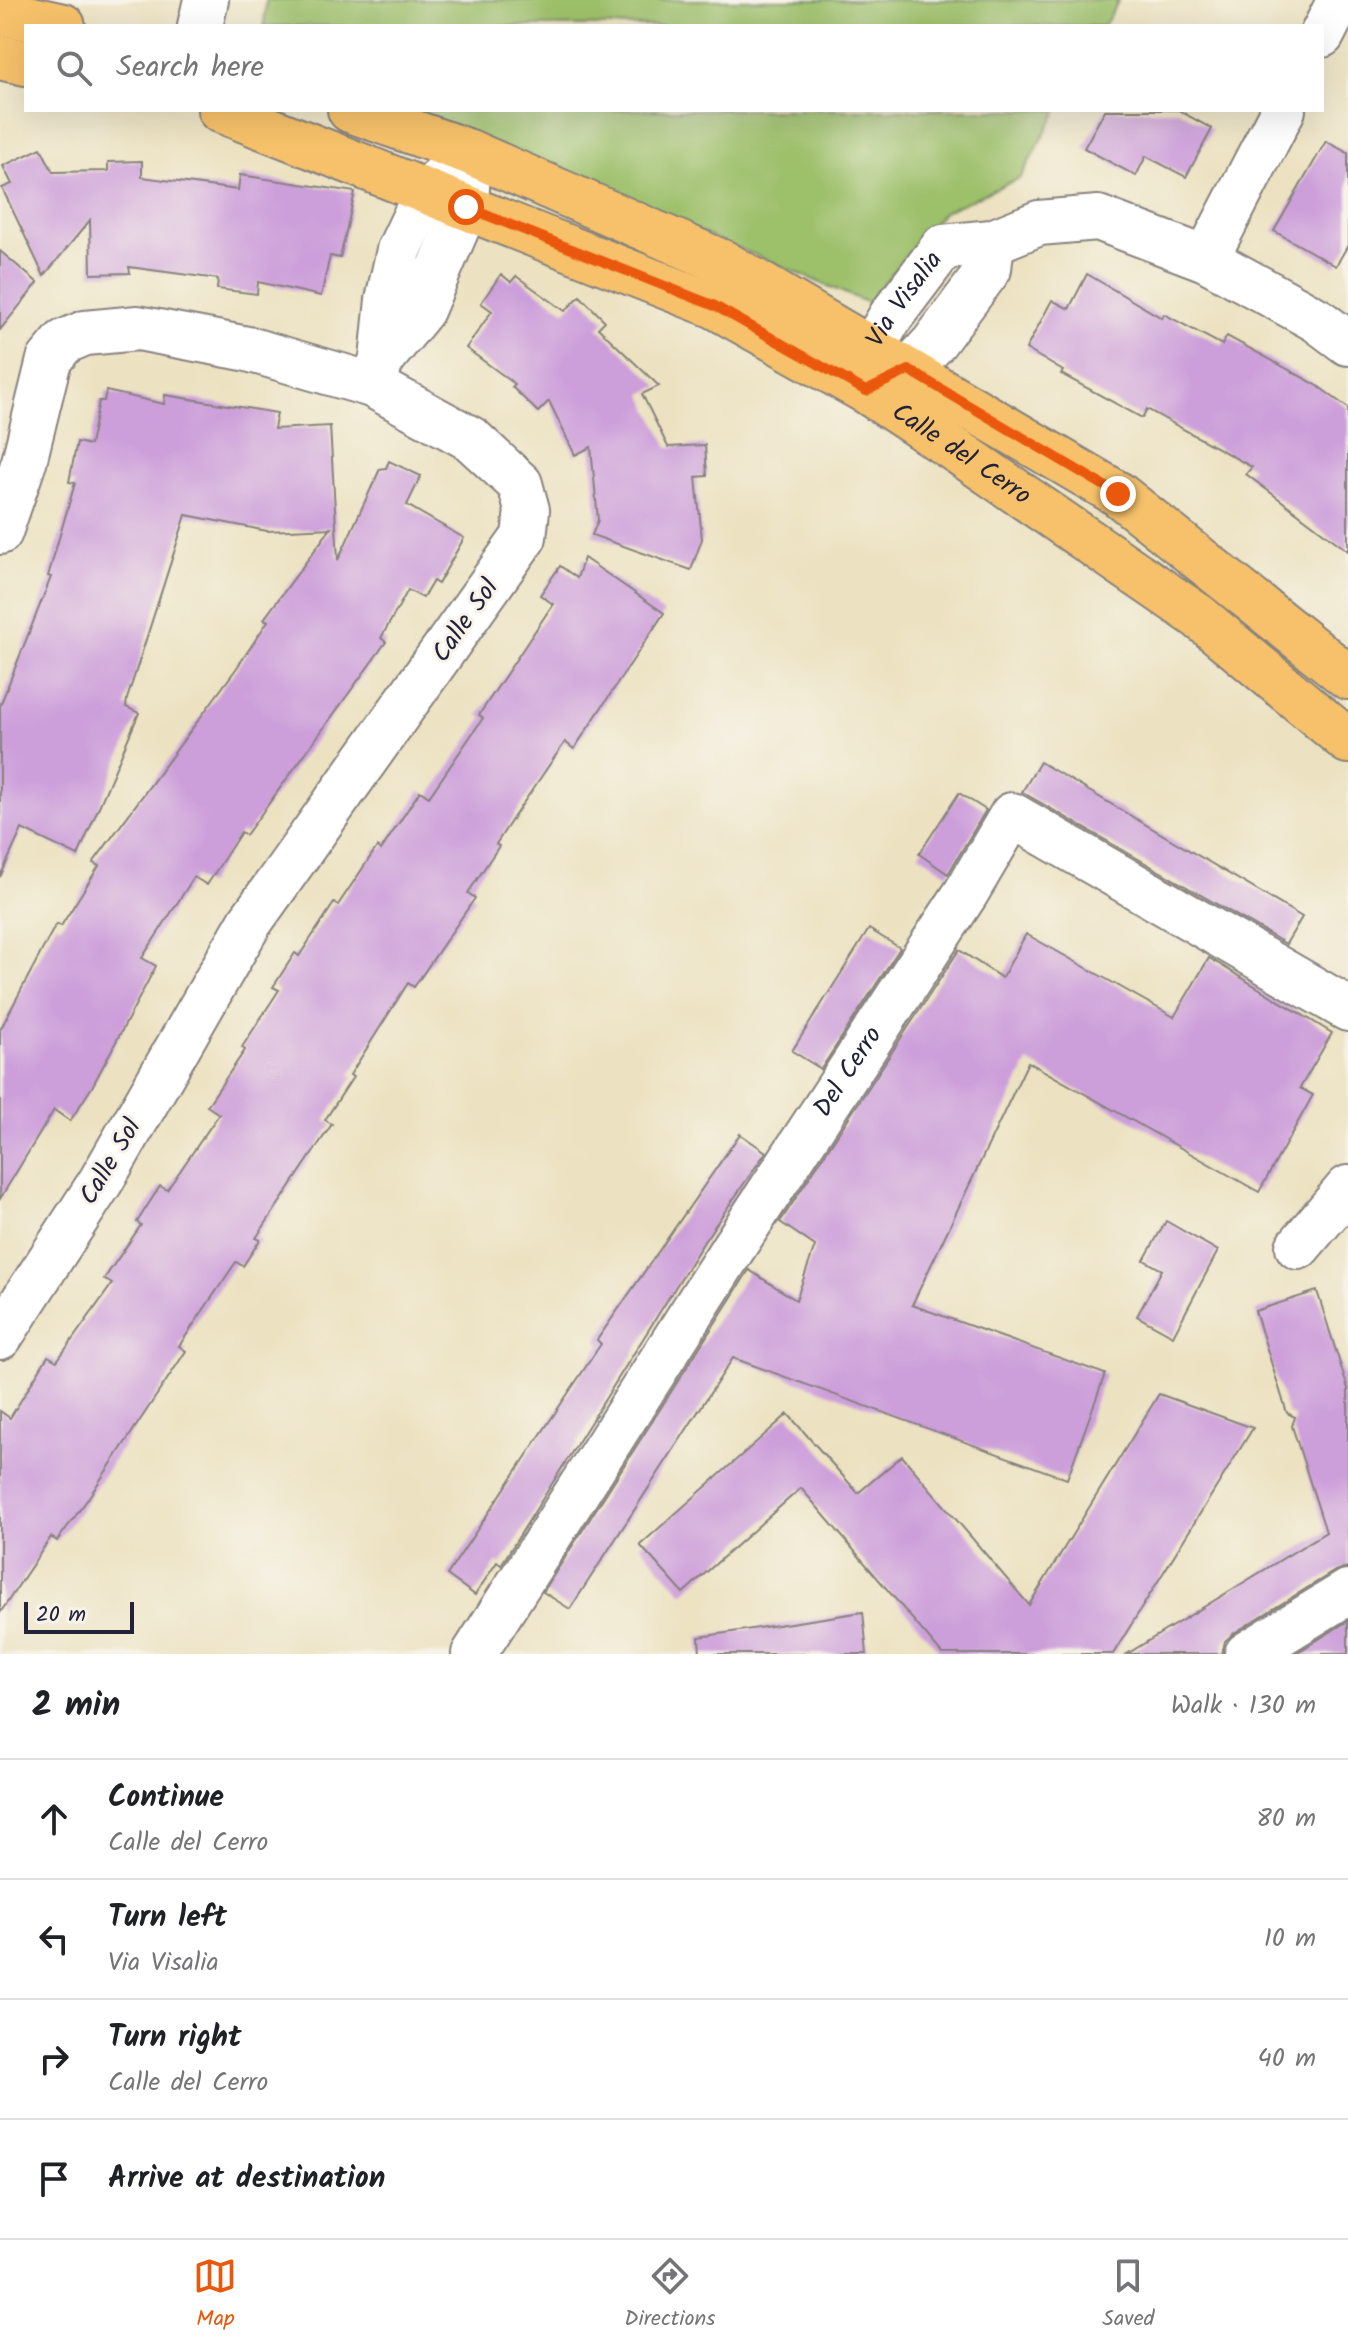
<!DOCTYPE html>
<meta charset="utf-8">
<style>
:root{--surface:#fff;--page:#f2f2f2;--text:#202124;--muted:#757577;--line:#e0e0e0;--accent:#ea580c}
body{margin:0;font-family:Kalam,sans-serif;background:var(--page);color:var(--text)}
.scale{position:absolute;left:24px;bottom:20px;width:110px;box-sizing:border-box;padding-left:8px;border:4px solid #22223b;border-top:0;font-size:22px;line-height:28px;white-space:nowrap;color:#22223b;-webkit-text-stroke:6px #f7f3e8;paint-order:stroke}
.stop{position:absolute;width:24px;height:24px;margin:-18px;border:6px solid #ea580c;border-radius:50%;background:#fff}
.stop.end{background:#ea580c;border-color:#fff;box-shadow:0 2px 8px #0008}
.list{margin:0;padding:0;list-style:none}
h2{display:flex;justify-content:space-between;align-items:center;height:104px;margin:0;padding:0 32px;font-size:34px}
h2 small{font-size:26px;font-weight:400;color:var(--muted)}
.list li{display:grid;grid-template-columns:52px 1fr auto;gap:24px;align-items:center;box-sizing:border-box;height:120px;padding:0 32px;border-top:2px solid var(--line)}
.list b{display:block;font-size:30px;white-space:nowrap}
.list p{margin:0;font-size:26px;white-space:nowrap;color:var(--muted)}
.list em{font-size:26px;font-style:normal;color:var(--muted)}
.icon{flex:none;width:44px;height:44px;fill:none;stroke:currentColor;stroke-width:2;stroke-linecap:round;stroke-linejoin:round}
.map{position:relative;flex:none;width:1348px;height:1654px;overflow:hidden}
.search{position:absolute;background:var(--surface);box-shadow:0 8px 32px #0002;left:24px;right:24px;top:24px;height:88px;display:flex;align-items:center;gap:20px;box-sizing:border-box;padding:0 28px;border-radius:0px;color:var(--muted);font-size:30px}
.sheet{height:584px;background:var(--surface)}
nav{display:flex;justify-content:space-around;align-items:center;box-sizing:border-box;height:112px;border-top:2px solid var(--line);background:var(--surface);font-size:22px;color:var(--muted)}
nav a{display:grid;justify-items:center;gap:4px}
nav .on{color:var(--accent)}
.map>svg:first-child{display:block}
</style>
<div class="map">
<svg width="1348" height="1654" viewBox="0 0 1348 1654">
<rect width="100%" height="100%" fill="#f7f3e8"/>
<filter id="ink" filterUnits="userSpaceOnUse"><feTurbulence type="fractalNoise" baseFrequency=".0125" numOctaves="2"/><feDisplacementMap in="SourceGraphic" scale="16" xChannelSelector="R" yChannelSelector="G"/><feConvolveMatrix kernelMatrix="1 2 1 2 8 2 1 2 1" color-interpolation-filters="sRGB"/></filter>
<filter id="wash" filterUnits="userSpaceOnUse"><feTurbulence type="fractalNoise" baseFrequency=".006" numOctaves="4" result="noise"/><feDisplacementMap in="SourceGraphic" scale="32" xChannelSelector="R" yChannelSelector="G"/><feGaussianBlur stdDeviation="1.8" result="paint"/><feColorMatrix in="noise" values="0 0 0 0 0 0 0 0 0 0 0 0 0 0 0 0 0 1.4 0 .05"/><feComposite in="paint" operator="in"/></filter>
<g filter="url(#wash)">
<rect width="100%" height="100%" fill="#ece2c1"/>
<g fill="#9dc06a" stroke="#607152" stroke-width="2">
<polygon points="266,0 1119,0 1104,26 264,26"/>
<polygon points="413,110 1058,110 1020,178 943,212 868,303"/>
</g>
<g id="blocks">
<g fill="#cc9eda">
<polygon points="1105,110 1178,110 1212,129 1186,177 1146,156 1136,176 1084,148"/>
<polygon points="1326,141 1348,153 1348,245 1336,266 1274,231"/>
<polygon points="41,148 53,172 108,171 108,162 142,161 142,177 238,190 240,175 355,192 340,258 330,256 321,296 258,282 257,294 217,289 218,279 129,267 130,273 91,274 90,220 44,276 2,188 12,184 3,166"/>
<polygon points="0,251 38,283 0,330"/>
<polygon points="501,274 511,282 516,276 565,311 580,296 605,321 598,328 659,386 642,394 668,447 705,445 707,476 696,477 702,539 691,570 592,535 598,520 591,447 575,455 549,401 538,412 512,387 515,384 466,348 492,311 481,303"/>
<polygon points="1087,274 1162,318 1164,314 1222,345 1227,336 1315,384 1348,408 1348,551 1246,474 1252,467 1147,409 1142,418 1061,374 1063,371 1026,349 1052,300 1069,309"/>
<polygon points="106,391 164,404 165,395 277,413 274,429 330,426 338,560 380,469 386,468 389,461 421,476 407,505 464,538 438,584 433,581 423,598 408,590 381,638 386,642 246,835 241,832 207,885 194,877 142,958 156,966 92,1087 70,1121 54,1110 0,1199 0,1030 56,924 61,926 99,866 93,863 236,669 268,621 264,619 331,528 267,531 186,515 127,699 126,707 139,713 78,856 22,829 0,877 0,706 51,577 48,576 75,483 69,482 77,442 90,445 99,401 104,401"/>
<polygon points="584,558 664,613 574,749 565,742 515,815 496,844 499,846 468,893 475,898 414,987 408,983 350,1075 353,1077 325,1120 332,1124 256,1238 260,1240 243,1266 236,1262 179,1346 186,1351 87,1500 57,1541 51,1537 0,1613 0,1411 10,1418 48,1356 57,1361 112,1284 104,1279 141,1225 137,1222 160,1186 167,1190 219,1114 207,1106 245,1050 242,1047 279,990 273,987 295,953 299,956 334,903 338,905 377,847 381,850 420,791 429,797 483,718 479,715 553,604 540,595 560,566 577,578"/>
<polygon points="1040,762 1302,917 1286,944 1022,792"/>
<polygon points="959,793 986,810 948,874 919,854"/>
<polygon points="869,929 900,948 821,1069 792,1051"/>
<polygon points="1026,934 1174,1017 1209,958 1332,1033 1300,1088 1313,1095 1259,1192 1028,1062 912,1305 1105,1374 1067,1479 733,1358 570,1609 543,1592 749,1270 796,1300 815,1246 780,1222 959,950 1002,978"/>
<polygon points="740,1134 766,1152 705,1240 501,1565 497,1562 475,1595 447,1575 601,1344 597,1340"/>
<polygon points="1166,1221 1218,1251 1173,1336 1137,1316 1162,1270 1144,1260"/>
<polygon points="1317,1291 1348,1389 1348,1567 1335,1571 1234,1633 1225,1641 1222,1654 1127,1654 1326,1532 1292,1426 1295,1417 1287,1413 1255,1311"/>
<polygon points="1159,1394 1253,1428 1113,1654 942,1654 801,1488 683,1593 640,1545 788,1414 858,1493 902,1456 1029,1605"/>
<polygon points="863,1612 867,1654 700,1654 699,1637"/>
<polygon points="1348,1621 1348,1654 1295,1654"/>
</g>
</g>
</g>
<g filter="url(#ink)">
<use href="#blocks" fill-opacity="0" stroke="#87827e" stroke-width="2"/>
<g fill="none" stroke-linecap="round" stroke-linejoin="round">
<defs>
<g id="minor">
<polyline points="200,26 206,0"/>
<polyline points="1322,35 1340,0"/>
<polyline points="1206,259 1283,110"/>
<polyline points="382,359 422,310 466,207 468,170"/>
<polyline points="372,385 382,359 388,300 399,250 427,191 469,152"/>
<polyline points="875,387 909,370 933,344 989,269 992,242"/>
<path id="s1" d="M866,389L872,348L891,316L943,247L992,242L1039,223L1098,218L1206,259L1317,320L1348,343"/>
<polyline points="0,532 24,462 49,360 64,342 85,333 138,328 248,349 372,385 471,439 520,484 527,510 524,537 250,922 101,1181 0,1337"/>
<polyline points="1298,1247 1348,1188"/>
<path id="s2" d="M474,1654L733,1248L966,893L1012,815L1348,1009"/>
<polyline points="1247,1654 1348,1592"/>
</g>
<g id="major">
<polyline points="0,12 63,26"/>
<polyline points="0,57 26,63"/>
<path id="s3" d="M220,110L715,306L866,391L960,453L1198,616L1348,741"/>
<polyline points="350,110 469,152 724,263 1118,494 1348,677"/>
</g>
</defs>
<use href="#minor" stroke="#87827e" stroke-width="48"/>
<use href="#major" stroke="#87827e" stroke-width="48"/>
<use href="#minor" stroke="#fff" stroke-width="44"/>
<use href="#major" stroke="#f6c16b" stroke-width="44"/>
</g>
</g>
<g fill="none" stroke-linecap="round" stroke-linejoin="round" filter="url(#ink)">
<polyline stroke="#ea580c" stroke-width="10" points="466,207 715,306 866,391 909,370 1118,494"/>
</g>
<g text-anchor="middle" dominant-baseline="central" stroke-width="6" stroke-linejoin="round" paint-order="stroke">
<g font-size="26" fill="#22223b" stroke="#f7f3e8">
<text stroke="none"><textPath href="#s1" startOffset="100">Via Visalia</textPath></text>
<text stroke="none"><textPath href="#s3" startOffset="820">Calle del Cerro</textPath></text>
<text transform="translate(466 621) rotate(-55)">Calle Sol</text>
<text stroke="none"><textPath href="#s2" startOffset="692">Del Cerro</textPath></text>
<text transform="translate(111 1162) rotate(-59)">Calle Sol</text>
</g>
</g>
</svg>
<div class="scale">20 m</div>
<div class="stop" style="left:466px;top:207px"></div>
<div class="stop end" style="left:1118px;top:494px"></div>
<div class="search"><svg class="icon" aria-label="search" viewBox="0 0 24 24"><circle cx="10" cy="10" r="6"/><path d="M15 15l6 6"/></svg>Search here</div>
</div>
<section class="sheet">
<h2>2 min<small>Walk · 130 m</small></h2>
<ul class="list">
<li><svg class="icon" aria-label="ahead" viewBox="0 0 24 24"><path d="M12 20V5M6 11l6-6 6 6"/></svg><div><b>Continue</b><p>Calle del Cerro</p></div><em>80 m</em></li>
<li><svg class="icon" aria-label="left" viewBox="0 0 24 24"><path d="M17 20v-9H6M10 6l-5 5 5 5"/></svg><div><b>Turn left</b><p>Via Visalia</p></div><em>10 m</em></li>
<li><svg class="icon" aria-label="right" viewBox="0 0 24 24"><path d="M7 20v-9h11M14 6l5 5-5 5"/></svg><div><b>Turn right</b><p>Calle del Cerro</p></div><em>40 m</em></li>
<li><svg class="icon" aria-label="arrive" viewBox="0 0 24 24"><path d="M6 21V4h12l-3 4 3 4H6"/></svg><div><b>Arrive at destination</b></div></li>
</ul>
</section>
<nav>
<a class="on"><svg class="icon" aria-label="map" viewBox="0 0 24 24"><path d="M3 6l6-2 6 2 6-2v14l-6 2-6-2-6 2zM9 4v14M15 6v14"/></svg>Map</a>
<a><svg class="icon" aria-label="directions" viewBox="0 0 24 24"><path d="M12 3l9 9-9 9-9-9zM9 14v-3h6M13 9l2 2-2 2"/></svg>Directions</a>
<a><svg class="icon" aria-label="saved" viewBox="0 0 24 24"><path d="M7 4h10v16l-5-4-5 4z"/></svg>Saved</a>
</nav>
